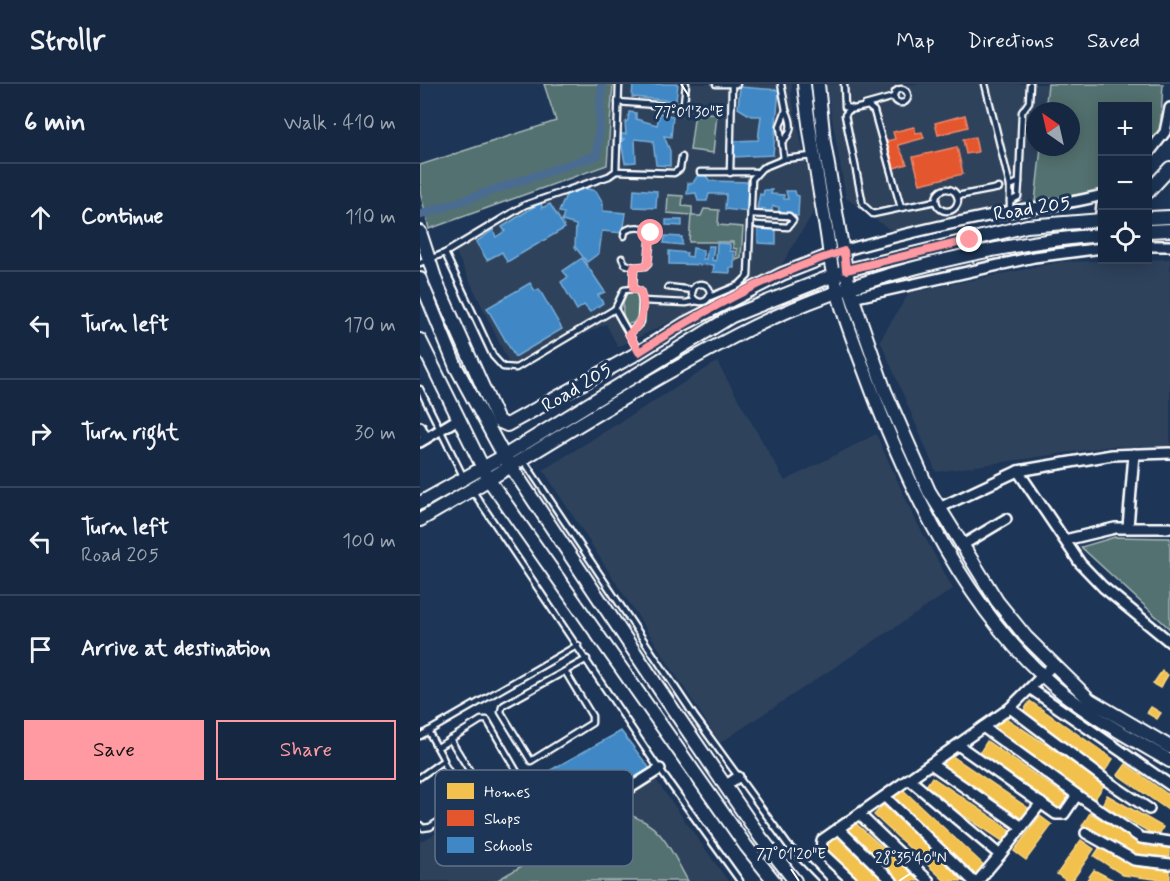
<!DOCTYPE html>
<meta charset="utf-8">
<style>
:root{--surface:#162841;--page:#23344c;--text:#f1f3f6;--muted:#9ea6b1;--line:#35445a;--accent:#ff9aa2}
body{margin:0;font-family:Mynerve,sans-serif;background:var(--page);color:var(--text)}
.controls{position:absolute;right:18px;top:18px;display:grid;overflow:hidden;border-radius:0px;box-shadow:0 3px 15px #0003}
.controls button{width:54px;height:54px;display:grid;place-items:center;padding:0;border:0;border-bottom:2px solid var(--line);background:var(--surface);color:var(--text);font:30px sans-serif}
.compass{position:absolute;left:606px;top:18px;width:54px;height:54px;border-radius:50%;background:var(--surface);box-shadow:0 3px 15px #0003;rotate:326deg}
.stop{position:absolute;width:18px;height:18px;margin:-14px;border:4px solid #ff9aa2;border-radius:50%;background:#fff}
.stop.end{background:#ff9aa2;border-color:#fff;box-shadow:0 2px 6px #0008}
.list{margin:0;padding:0;list-style:none}
h2{display:flex;justify-content:space-between;align-items:center;height:78px;margin:0;padding:0 24px;font-size:26px}
h2 small{font-size:20px;font-weight:400;color:var(--muted)}
.list li{display:grid;grid-template-columns:39px 1fr auto;gap:18px;align-items:center;box-sizing:border-box;height:108px;padding:0 24px;border-top:2px solid var(--line)}
.list b{display:block;font-size:22px;white-space:nowrap}
.list p{margin:0;font-size:20px;white-space:nowrap;color:var(--muted)}
.list em{font-size:20px;font-style:normal;color:var(--muted)}
.actions{display:flex;gap:12px;padding:18px 24px}
.actions a{flex:1;padding:14px 0;border:2px solid var(--accent);border-radius:0px;text-align:center;font-size:21px;color:var(--accent)}
.actions .main{background:var(--accent);color:#111}
.icon{flex:none;width:33px;height:33px;fill:none;stroke:currentColor;stroke-width:2;stroke-linecap:round;stroke-linejoin:round}
.map{position:relative;flex:none;width:750px;height:797px;overflow:hidden}
header{display:flex;align-items:center;gap:36px;box-sizing:border-box;height:84px;padding:0 30px;background:var(--surface);border-bottom:2px solid var(--line)}
header strong{font-size:28px}
nav{display:flex;gap:33px;margin-inline-start:auto;font-size:21px}
main{display:flex}
aside{flex:1;background:var(--surface)}
.map>svg:first-child{display:block}
</style>
<header>
<strong>Strollr</strong>
<nav><a>Map</a><a>Directions</a><a>Saved</a></nav>
</header>
<main>
<aside>
<h2>6 min<small>Walk · 410 m</small></h2>
<ul class="list">
<li><svg class="icon" aria-label="ahead" viewBox="0 0 24 24"><path d="M12 20V5M6 11l6-6 6 6"/></svg><div><b>Continue</b></div><em>110 m</em></li>
<li><svg class="icon" aria-label="left" viewBox="0 0 24 24"><path d="M17 20v-9H6M10 6l-5 5 5 5"/></svg><div><b>Turn left</b></div><em>170 m</em></li>
<li><svg class="icon" aria-label="right" viewBox="0 0 24 24"><path d="M7 20v-9h11M14 6l5 5-5 5"/></svg><div><b>Turn right</b></div><em>30 m</em></li>
<li><svg class="icon" aria-label="left" viewBox="0 0 24 24"><path d="M17 20v-9H6M10 6l-5 5 5 5"/></svg><div><b>Turn left</b><p>Road 205</p></div><em>100 m</em></li>
<li><svg class="icon" aria-label="arrive" viewBox="0 0 24 24"><path d="M6 21V4h12l-3 4 3 4H6"/></svg><div><b>Arrive at destination</b></div></li>
</ul>
<div class="actions"><a class="main">Save</a><a>Share</a></div>
</aside>
<div class="map">
<svg width="750" height="797" viewBox="0 0 750 797">
<rect width="100%" height="100%" fill="#1d3557"/>
<filter id="ink" filterUnits="userSpaceOnUse"><feTurbulence type="fractalNoise" baseFrequency=".0167" numOctaves="2"/><feDisplacementMap in="SourceGraphic" scale="12" xChannelSelector="R" yChannelSelector="G"/><feConvolveMatrix kernelMatrix="1 2 1 2 8 2 1 2 1" color-interpolation-filters="sRGB"/></filter>
<g filter="url(#ink)">
<g fill="#2f425b">
<polygon points="193,0 372,0 371,11 396,124 359,185 198,263 186,240 92,285 31,158 187,81"/>
<polygon points="406,0 628,0 625,27 615,27 615,63 621,63 615,118 473,148 426,114"/>
<polygon points="750,175 750,363 692,362 516,388 460,256 489,209 641,178"/>
<polygon points="297,278 365,397 456,350 496,437 533,505 300,659 123,386"/>
<polygon points="201,647 308,797 0,797 0,758"/>
</g>
<g fill="#537170" stroke="#a9b8b8" stroke-width="1.5">
<polygon points="124,0 193,0 187,81 9,145 0,107 0,81 136,37"/>
<polygon points="628,0 743,0 740,50 728,62 728,22 682,22 682,106 677,111 615,118 621,63 651,63 651,27 625,27"/>
<polygon points="275,28 297,30 293,69 270,66"/>
<polygon points="248,111 263,112 262,122 272,123 272,132 281,132 284,125 299,126 298,141 323,143 321,174 316,176 317,165 313,164 313,158 269,158 271,131 247,129"/>
<path d="M208,207L218,210C222,221 220,231 213,239L208,240C200,232 202,216 208,207Z"/>
<polygon points="695,453 750,454 750,545 661,463"/>
<path d="M206,730C242,739 251,767 268,797H76L189,731Z"/>
</g>
<g fill="#f2c14e" stroke="#f6d483" stroke-width="1.5">
<polygon points="742,587 748,591 740,604 733,600"/>
<polygon points="610,617 693,675 685,687 602,629"/>
<polygon points="731,623 741,629 737,635 727,629"/>
<polygon points="583,632 685,700 674,716 573,648"/>
<polygon points="567,657 650,715 642,727 559,670"/>
<polygon points="528,669 611,726 603,738 520,680"/>
<polygon points="706,680 750,712 748,726 698,691"/>
<polygon points="512,693 595,749 587,760 504,705"/>
<polygon points="480,703 567,784 558,794 472,712"/>
<polygon points="687,711 743,743 738,753 682,721"/>
<polygon points="463,721 544,797 525,797 454,731"/>
<polygon points="670,729 727,763 750,763 750,777 718,774 662,742"/>
<polygon points="620,732 632,741 606,776 594,767"/>
<polygon points="432,736 500,797 480,797 424,746"/>
<polygon points="414,751 464,797 441,797 403,763"/>
<polygon points="661,756 674,765 652,797 647,797 637,790"/>
<polygon points="682,760 700,774 724,784 750,783 750,797 703,791 674,772"/>
<polygon points="674,786 695,797 666,797"/>
</g>
<g fill="#e4572e" stroke="#ec896d" stroke-width="1.5">
<polygon points="545,31 548,43 518,51 515,39"/>
<polygon points="494,43 496,49 502,48 504,54 478,61 487,80 474,84 467,57 475,55 473,48"/>
<polygon points="555,53 558,68 546,70 543,55"/>
<polygon points="537,63 543,90 500,100 493,73"/>
</g>
<g fill="#3f88c5" stroke="#79acd6" stroke-width="1.5">
<polygon points="213,0 258,0 256,17 212,13"/>
<polygon points="320,3 359,6 353,71 314,73 314,57 338,56 341,32 331,32 318,24"/>
<polygon points="209,28 216,29 216,35 237,41 240,29 253,32 251,53 244,52 250,67 250,82 236,81 233,57 215,55 216,78 205,79 201,58 204,55 199,54 199,50 206,50 205,39 208,36"/>
<polygon points="278,91 285,91 290,97 329,98 328,128 305,125 306,110 289,110 287,117 278,117 276,109 267,110 268,99 273,99"/>
<polygon points="159,103 176,107 183,119 183,127 206,129 203,149 182,147 179,169 167,178 155,163 156,141 142,137 144,129 139,128 146,111"/>
<polygon points="214,105 237,107 236,124 213,123"/>
<polygon points="344,106 352,106 351,110 364,111 364,115 368,115 366,107 375,107 376,111 379,112 378,132 358,130 359,123 353,122 351,128 344,129 345,125 337,124 340,110 343,111"/>
<polygon points="121,118 122,124 130,120 145,144 87,178 82,168 67,176 56,158 73,146 76,153 85,147 82,143"/>
<polygon points="246,136 262,136 262,142 246,141"/>
<polygon points="338,143 356,144 356,160 338,159"/>
<polygon points="245,152 262,153 262,161 244,159"/>
<polygon points="297,159 310,160 310,167 314,167 314,184 310,184 310,189 293,188 294,181 249,180 249,167 267,169 266,172 272,173 273,164 283,166 283,175 286,175 288,162 294,162 292,176 296,177"/>
<polygon points="162,174 185,208 178,211 183,219 170,228 164,221 157,226 141,198 148,193 143,187"/>
<polygon points="110,199 115,207 119,205 142,245 95,273 67,224"/>
<polygon points="201,647 231,686 150,733 127,688"/>
</g>
<g fill="none" stroke-linecap="round" stroke-linejoin="round">
<polyline stroke="#4b6c91" stroke-width="9" points="0,131 177,71 182,0"/>
<defs>
<g id="lane">
<polyline points="296,0 317,0"/>
<polyline points="361,0 366,26 360,42 364,75 392,72"/>
<polyline points="424,0 425,23 431,24"/>
<polyline points="565,0 590,102"/>
<circle cx="481" cy="12" r="7"/>
<polyline points="198,18 260,23 264,19 266,0"/>
<polyline points="445,21 474,13"/>
<path d="M364,56C373,47 372,38 366,26"/>
<polyline points="196,87 254,89 260,85 262,73"/>
<polyline points="280,88 335,88"/>
<polyline points="310,89 312,1"/>
<circle cx="527" cy="116" r="11"/>
<polyline points="537,112 579,104"/>
<polyline points="590,117 598,113 599,98"/>
<polyline points="481,124 453,130 443,121 425,31 429,26 448,22 454,27 481,124 516,117"/>
<polyline points="590,128 590,102 599,98 602,28 609,18 610,0"/>
<polyline points="331,130 369,132 373,136 368,143 337,141"/>
<path d="M204,152L205,147C212,142 225,142 231,149L228,179L225,182L214,183L213,205L220,207L222,217"/>
<polyline points="25,169 73,272 83,283 96,284 195,225 219,268"/>
<polyline points="202,174 205,180 214,183"/>
<polyline points="0,179 25,169 105,121 189,92 196,87 199,0"/>
<circle cx="281" cy="209" r="9"/>
<polyline points="248,203 273,206"/>
<polyline points="290,213 319,201 328,192 332,95 342,84 364,75"/>
<polyline points="195,225 204,206 213,205"/>
<polyline points="209,250 221,238 222,217 266,219 277,217"/>
<polyline points="0,305 44,394"/>
<polyline points="104,377 275,633 368,761 403,797"/>
<polyline points="52,406 235,679 320,797"/>
<polyline points="145,587 172,632 172,639 111,677 81,628 82,623 84,621 167,575"/>
<polyline points="0,652 158,561"/>
<polyline points="30,655 64,710"/>
<polyline points="23,678 48,719"/>
<polyline points="0,693 24,676 8,647"/>
<polyline points="0,741 3,744 10,743 97,688 67,636 61,636 18,663"/>
</g>
<g id="street">
<polyline points="728,70 745,48 750,24"/>
<polyline points="680,136 682,121"/>
<polyline points="728,162 750,162"/>
<path d="M419,168C474,152 531,139 588,128C620,122 652,120 682,111"/>
<polyline points="432,214 614,173 682,164"/>
<polyline points="0,343 6,354"/>
<polyline points="0,358 38,335"/>
<polyline points="598,387 692,371 750,369"/>
<polyline points="519,424 598,387 660,479 683,503 750,558"/>
<polyline points="708,443 714,370"/>
<polyline points="645,456 695,444 750,444"/>
<polyline points="541,462 586,435"/>
<polyline points="611,605 750,701"/>
<polyline points="590,624 690,699 729,725"/>
<polyline points="538,661 636,730 644,730 657,711 563,643"/>
<polyline points="511,680 602,743"/>
<polyline points="490,696 580,771 621,719"/>
<polyline points="305,702 318,693"/>
<polyline points="657,711 721,754 750,758"/>
<polyline points="465,713 553,797"/>
<polyline points="177,725 240,685"/>
<polyline points="440,731 509,797"/>
<polyline points="419,745 472,797"/>
<polyline points="666,749 714,776 750,780"/>
<polyline points="432,797 401,768 402,756 590,624 633,581"/>
<polyline points="558,797 580,771"/>
</g>
<g id="secondary">
<path d="M384,0C389,47 397,93 405,139C409,157 409,176 414,193C421,225 433,256 445,288C483,392 540,514 622,591C658,626 707,652 750,677"/>
<polyline points="398,0 404,58 429,203 465,307 509,407 577,517 606,553 670,616 750,663"/>
<polyline points="728,108 750,84"/>
<polyline points="728,134 750,133"/>
<polyline points="728,147 750,146"/>
<polyline points="0,148 17,200 78,337 87,341 214,271 264,240 362,190 411,171"/>
<polyline points="0,195 36,283 84,372 248,618 341,754 375,797"/>
<polyline points="0,256 69,396 326,762 354,797"/>
<polyline points="0,419 84,372 312,232 427,186 607,142 682,136"/>
<path d="M0,436C106,375 209,307 317,251C423,196 564,160 682,151"/>
</g>
</defs>
<use href="#lane" stroke="#fff" stroke-width="9"/>
<use href="#street" stroke="#fff" stroke-width="14"/>
<use href="#secondary" stroke="#fff" stroke-width="16"/>
<use href="#lane" stroke="#1d3557" stroke-width="4.5"/>
<use href="#street" stroke="#1d3557" stroke-width="9"/>
<use href="#secondary" stroke="#1d3557" stroke-width="12"/>
</g>
</g>
<g fill="none" stroke-linecap="round" stroke-linejoin="round" filter="url(#ink)">
<path stroke="#ff9aa2" stroke-width="8" d="M231,149L228,179L225,182L214,183L213,205L220,207C227,222 222,241 209,250L219,268C282,227 351,189 424,167L426,186L550,156"/>
</g>
<path fill="none" stroke="#fff" stroke-width="2" d="M261,0L269,12M371,785L379,797M479,797L491,789"/>
<g text-anchor="middle" dominant-baseline="central" stroke-width="6" stroke-linejoin="round" paint-order="stroke">
<g font-size="20" fill="#fff" stroke="#1d3557">
<text transform="translate(612 125) rotate(-9)">Road 205</text>
<text transform="translate(157 304) rotate(-31)">Road 205</text>
</g>
</g>
<rect x="15" y="686" width="198" height="96" rx="9" fill="#1d3557" stroke="#617289" stroke-width="1.5"/>
<rect x="27" y="699" width="27" height="16" fill="#f2c14e"/>
<rect x="27" y="726" width="27" height="16" fill="#e4572e"/>
<rect x="27" y="753" width="27" height="16" fill="#3f88c5"/>
<g font-size="16" fill="#fff">
<text x="64" y="713">Homes</text>
<text x="64" y="740">Shops</text>
<text x="64" y="767">Schools</text>
</g>
<g font-size="15" text-anchor="middle" fill="#fff" stroke="#1d3557" stroke-width="6" stroke-linejoin="round" paint-order="stroke">
<text x="269" y="33">77°01'30"E</text>
<text x="371" y="775">77°01'20"E</text>
<text x="491" y="779">28°35'40"N</text>
</g>
</svg>
<div class="controls">
<button>+</button>
<button>−</button>
<button><svg class="icon" aria-label="locate" viewBox="0 0 24 24"><circle cx="12" cy="12" r="6"/><path d="M12 2v4M12 18v4M2 12h4M18 12h4"/></svg></button>
</div>
<svg class="compass" viewBox="-18 -18 36 36"><path d="M0-13l5 13h-10z" fill="#e53935"/><path d="M0 13l5-13h-10z" fill="#9ea6b1"/></svg>
<div class="stop" style="left:231px;top:149px"></div>
<div class="stop end" style="left:550px;top:156px"></div>
</div>
</main>
